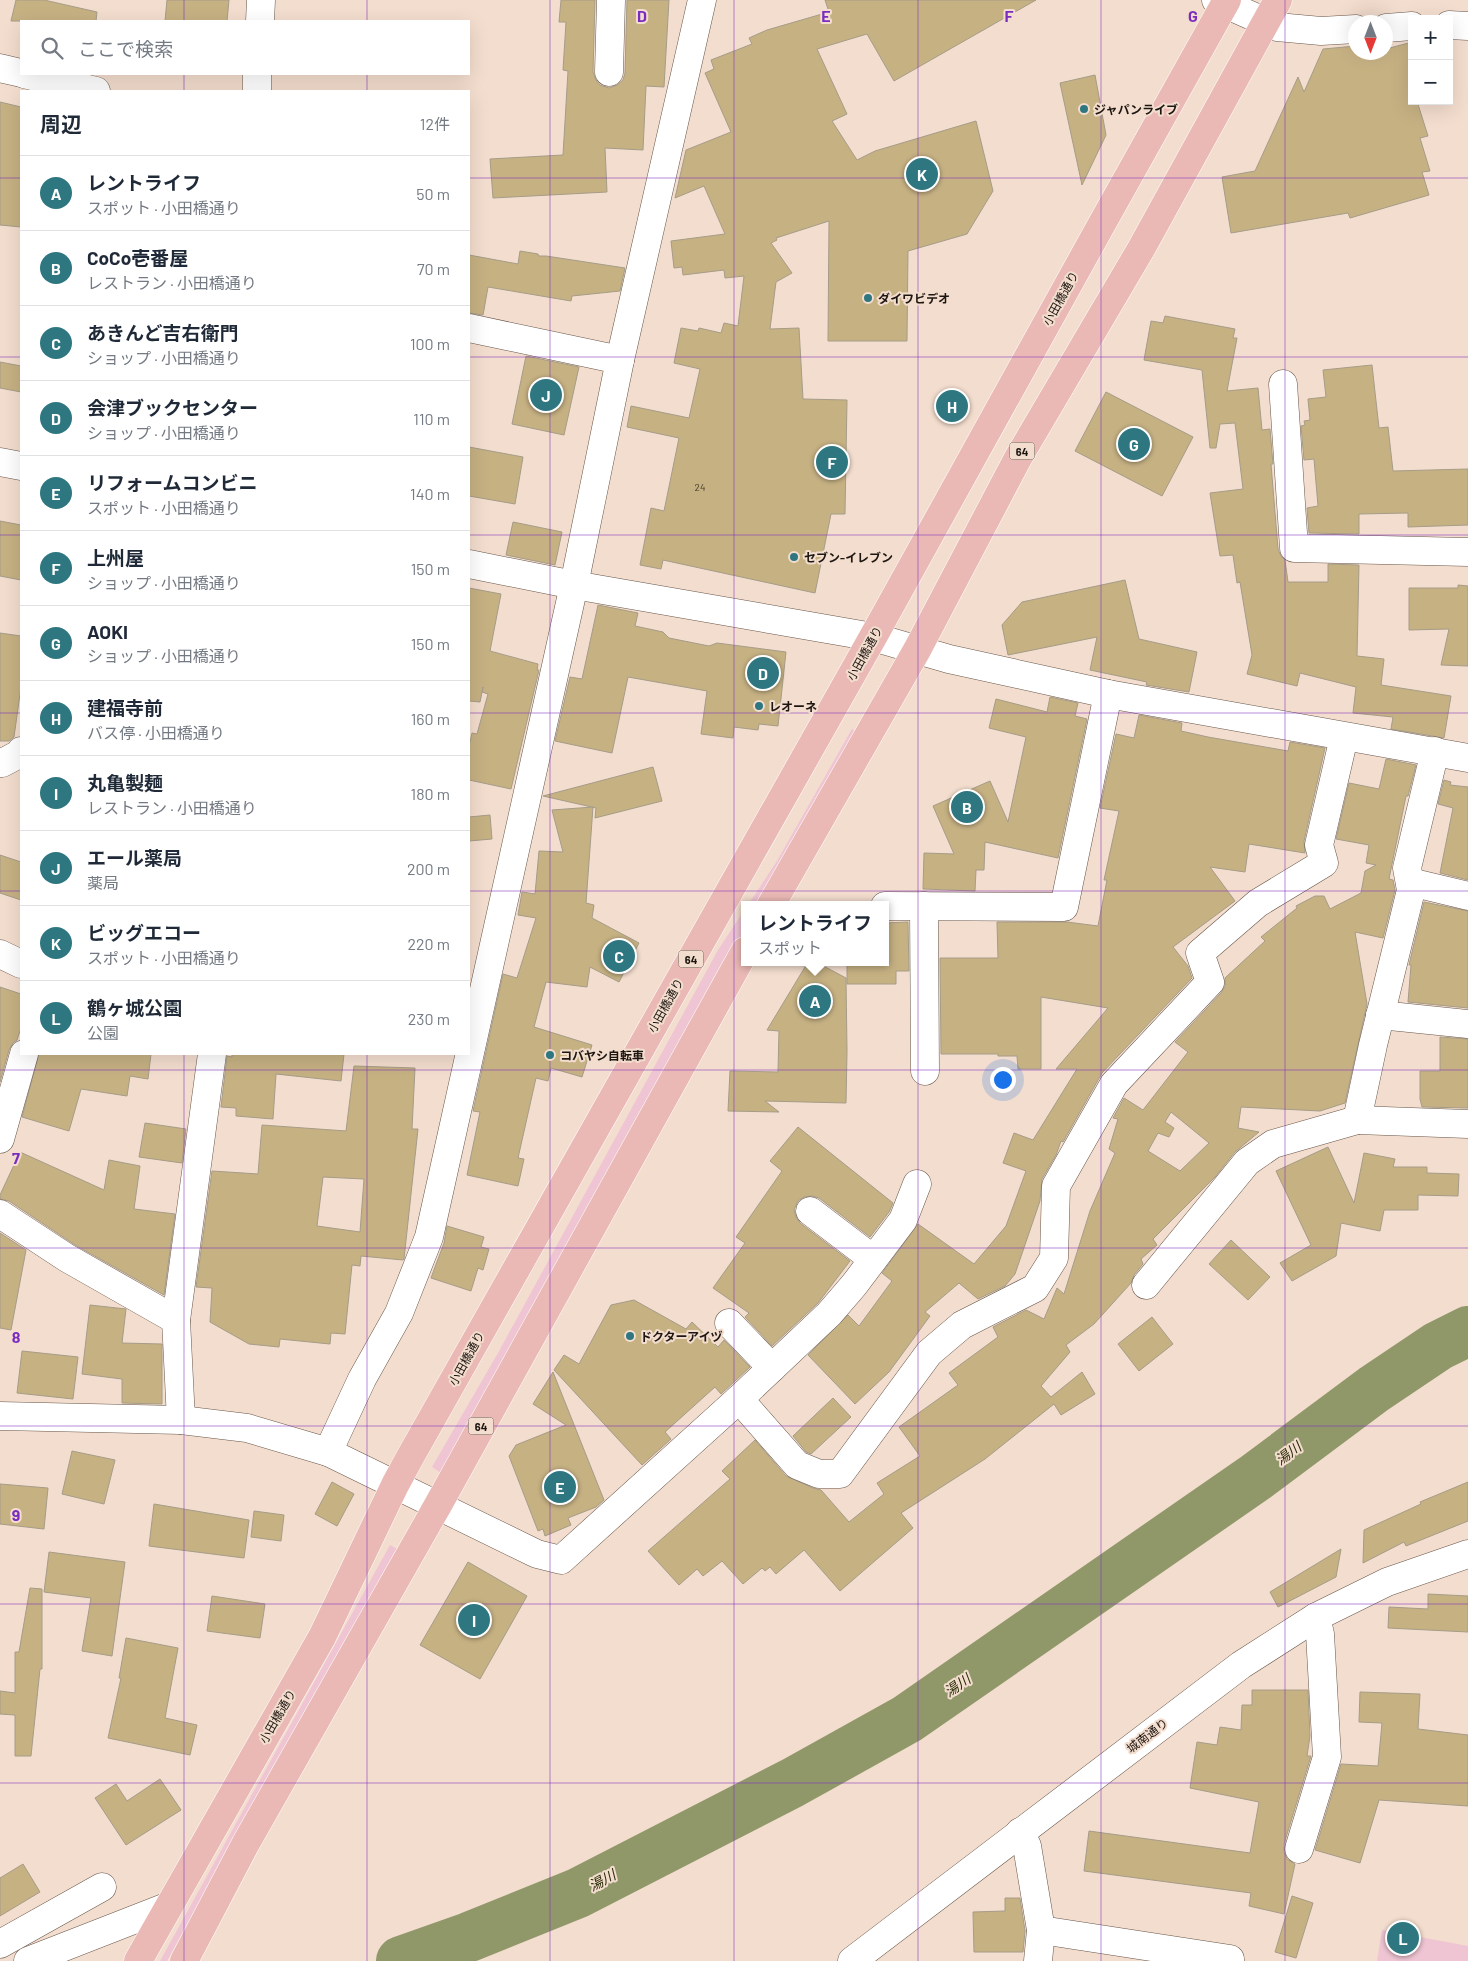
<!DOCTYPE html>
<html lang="ja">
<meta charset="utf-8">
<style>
:root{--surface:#fff;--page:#f2f2f3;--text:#1f2937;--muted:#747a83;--line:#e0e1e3;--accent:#2f7780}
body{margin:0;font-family:Barlow,"Noto Sans JP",sans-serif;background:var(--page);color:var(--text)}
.controls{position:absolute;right:15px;top:15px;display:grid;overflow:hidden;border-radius:0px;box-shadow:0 5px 20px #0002}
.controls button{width:45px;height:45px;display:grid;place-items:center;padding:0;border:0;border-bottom:1px solid var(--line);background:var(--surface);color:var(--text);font:25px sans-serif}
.compass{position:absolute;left:1348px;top:15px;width:45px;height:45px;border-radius:50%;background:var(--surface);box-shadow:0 5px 20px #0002;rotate:180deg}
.you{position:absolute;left:1002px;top:1079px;width:18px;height:18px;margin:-12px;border:4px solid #fff;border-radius:50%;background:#1a73e8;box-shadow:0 0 0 8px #1a73e833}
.badge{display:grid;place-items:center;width:32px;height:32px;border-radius:50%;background:var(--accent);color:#fff;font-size:16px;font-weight:700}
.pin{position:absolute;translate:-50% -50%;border:2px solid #fff;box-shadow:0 1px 5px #0006}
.popup{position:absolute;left:741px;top:901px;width:148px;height:65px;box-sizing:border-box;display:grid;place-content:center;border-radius:0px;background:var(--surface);filter:drop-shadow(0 1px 4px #0005);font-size:16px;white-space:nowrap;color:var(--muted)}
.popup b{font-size:19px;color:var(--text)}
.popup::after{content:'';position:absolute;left:50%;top:100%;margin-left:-10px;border:10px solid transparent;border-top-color:var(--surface)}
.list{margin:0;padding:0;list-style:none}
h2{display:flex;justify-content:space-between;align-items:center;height:65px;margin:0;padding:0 20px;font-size:21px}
h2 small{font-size:16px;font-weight:400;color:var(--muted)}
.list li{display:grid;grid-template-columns:32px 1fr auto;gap:15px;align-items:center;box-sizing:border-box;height:75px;padding:0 20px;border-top:1px solid var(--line)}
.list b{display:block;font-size:19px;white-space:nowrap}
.list p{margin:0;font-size:16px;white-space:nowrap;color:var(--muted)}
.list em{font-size:16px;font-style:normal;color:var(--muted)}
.icon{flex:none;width:28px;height:28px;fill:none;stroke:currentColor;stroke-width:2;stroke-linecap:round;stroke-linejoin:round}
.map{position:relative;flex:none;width:1468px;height:1961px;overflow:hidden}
.search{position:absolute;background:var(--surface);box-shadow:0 5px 20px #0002;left:20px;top:20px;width:450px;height:55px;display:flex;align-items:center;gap:12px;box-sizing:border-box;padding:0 18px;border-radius:0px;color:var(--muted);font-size:19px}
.panel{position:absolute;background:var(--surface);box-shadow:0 5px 20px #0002;left:20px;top:90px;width:450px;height:965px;border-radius:0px}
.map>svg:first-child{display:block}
</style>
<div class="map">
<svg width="1468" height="1961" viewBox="0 0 1468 1961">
<rect width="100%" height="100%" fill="#f3ddce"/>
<g fill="#efc4d3">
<polygon points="852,729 855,731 760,905 748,905 777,861"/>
<polygon points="745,909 745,932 441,1473 432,1467 498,1353 718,950"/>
<polygon points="390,1545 399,1550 167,1961 160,1961"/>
<polygon points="1382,1930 1468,1946 1468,1961 1377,1961"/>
</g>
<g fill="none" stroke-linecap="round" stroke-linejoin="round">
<polyline stroke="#90986a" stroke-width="50" points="401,1961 469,1937 578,1893 792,1783 907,1719 1256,1477 1374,1389 1438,1346 1468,1331"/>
</g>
<g fill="#c6b183" stroke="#a69c87" fill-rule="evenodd">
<polygon points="16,0 44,0 97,12 96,21 11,21"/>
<polygon points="167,0 229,0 227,21 165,21"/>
<polygon points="561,0 595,0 593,72 596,80 600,85 609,88 617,85 623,80 625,73 627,0 669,0 664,87 646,86 643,150 605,148 607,192 493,198 490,159 563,155 568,71 563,70 566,22 559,22"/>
<polygon points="825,0 1036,0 894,81 867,34 817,49 847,114 832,121 857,160 875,151 976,121 993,191 967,234 908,251 907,341 828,341 829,221 776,238 777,240 771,243 792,273 776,282 770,329 799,328 803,399 847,400 845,514 831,514 815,593 663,560 661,569 640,565 651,508 664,511 679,438 627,427 631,406 689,418 700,369 674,363 681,328 698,331 699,328 721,333 724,323 738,326 744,276 725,278 724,270 683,275 682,267 674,268 671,241 725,234 704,186 675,198 686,150 731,132 705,73 714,69 711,60 752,44 749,38 767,30 829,12"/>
<polygon points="1412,42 1412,101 1417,101 1428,136 1420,138 1430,171 1422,172 1429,195 1350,218 1348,213 1231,233 1222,177 1255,171 1298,77 1304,92 1323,49 1356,46 1356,52 1386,52 1386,46 1386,49"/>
<polygon points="1095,75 1106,135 1082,185 1060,83"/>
<polygon points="0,102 21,107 21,227 0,225"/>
<polygon points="520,251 538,254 539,256 546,256 625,268 620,291 572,296 571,301 488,287 483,315 469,313 469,255 518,264"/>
<polygon points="1165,316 1235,329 1233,338 1237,338 1227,391 1258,388 1262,430 1270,429 1273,464 1271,464 1278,549 1281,556 1285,560 1288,582 1328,582 1328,564 1359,565 1357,656 1384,659 1381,685 1451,696 1444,738 1391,729 1393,717 1353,713 1356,687 1300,673 1297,686 1247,674 1252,655 1240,582 1237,583 1233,555 1220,556 1210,493 1243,489 1235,423 1220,424 1216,448 1210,448 1202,370 1144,360 1151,321 1163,323"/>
<polygon points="526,356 579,367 564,435 512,424"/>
<polygon points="0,362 21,366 21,392 0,388"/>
<polygon points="1372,365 1379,428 1388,427 1393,471 1468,469 1468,525 1408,527 1408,513 1359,514 1359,534 1309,533 1307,508 1318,506 1314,459 1304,460 1301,426 1305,425 1304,421 1310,420 1308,399 1326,397 1323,370"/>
<polygon points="1106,392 1193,437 1162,496 1075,451"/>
<polygon points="469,447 523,457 515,504 469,496"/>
<polygon points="0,521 21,525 21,580 0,576"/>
<polygon points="513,522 562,532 555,565 506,555"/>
<polygon points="1125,580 1139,639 1197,652 1189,692 1146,685 1147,682 1090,670 1097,637 1008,655 1002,625 1022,602"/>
<polygon points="1458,585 1468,586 1468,666 1441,665 1449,629 1409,630 1409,588 1458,588"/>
<polygon points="469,588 501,594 490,651 538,664 537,670 539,670 511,789 469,780 469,746 472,733 477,734 488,694 482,692 483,687 480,702 469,701"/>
<polygon points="598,605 638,613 635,626 663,632 669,638 709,646 717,643 786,652 778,726 759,724 758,730 734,727 733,738 701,734 707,691 628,677 612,753 555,741 570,677 582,679"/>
<polygon points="0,633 21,636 21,687 14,737 9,741 0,741"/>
<polygon points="1050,697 1078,703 1075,716 1087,719 1058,858 985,842 984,870 976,870 975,891 923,889 924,853 954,854 933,806 990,781 1008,822 1026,737 989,728 996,699 1047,712"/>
<polygon points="1139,715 1182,723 1181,731 1208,737 1288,751 1290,742 1325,748 1304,841 1305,853 1249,844 1245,872 1210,867 1235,901 1173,947 1188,966 1192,978 1102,1073 1063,1142 1061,1141 1056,1155 1042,1179 1040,1201 1015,1274 1005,1286 978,1299 959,1283 925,1312 930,1316 889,1372 855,1404 808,1355 848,1315 859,1326 892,1281 882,1273 918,1224 974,1264 1006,1226 1026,1171 1003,1163 1014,1133 1033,1140 1077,1069 1056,1069 1108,1008 1041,997 1041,1069 1018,1069 1017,1056 998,1056 998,1054 941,1054 940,958 998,958 997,922 1067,922 1098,926 1107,880 1104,880 1119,811 1100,808 1116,734 1134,738"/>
<path d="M1386,759L1416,765L1408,796H1406L1392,864L1389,879L1393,880L1395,890L1383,938L1355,932L1367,1004L1345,1103L1320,1111L1241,1107L1238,1128L1259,1132L1235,1152L1215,1177L1153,1239L1157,1245L1141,1259L1143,1264L1134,1275L1131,1283L1094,1324L1066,1345L1070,1352L1041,1386L1051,1397L1082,1372L1095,1394L1061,1415L1054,1404L985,1459L901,1513L913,1528L840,1591L804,1550L776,1574L770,1567L765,1571L762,1568L743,1584L722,1561L703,1576L697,1569L679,1585L648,1551L730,1479L722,1471L755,1440L786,1476L813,1488L821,1490L849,1522L884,1494L877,1483L920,1456L899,1427L958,1385L949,1373L998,1337L993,1327L1026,1310L1044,1319L1057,1288L1064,1294L1090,1211L1115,1153L1109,1149L1118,1119L1113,1118L1124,1098L1143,1110L1188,1052L1175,1042L1221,993L1225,986V978L1265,941L1261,937L1297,908L1296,906L1315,896H1324L1330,909L1361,893L1365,871L1376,865L1366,863L1369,845L1336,839L1349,783L1379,789ZM1171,1112L1209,1143L1180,1171L1148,1151L1158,1133L1169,1137L1174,1128L1165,1122Z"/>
<polygon points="653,767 662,801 595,818 596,808 543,796"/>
<polygon points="1444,780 1451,782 1450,785 1468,787 1468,880 1440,873 1453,808 1438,804"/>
<polygon points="593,807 586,903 594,905 592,918 639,943 619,982 590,967 587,987 546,982 534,1027 592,1045 582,1077 551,1068 548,1081 536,1078 518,1158 524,1159 518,1186 467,1175 480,1112 473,1111 503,974 517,978 536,918 518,915 522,892 535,894 539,851 563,852 552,810"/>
<polygon points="490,815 492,839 469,841 469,817"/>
<polygon points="0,855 21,862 21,900 0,893"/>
<polygon points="1424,902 1468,911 1468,1008 1408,1002 1411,965 1409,965"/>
<polygon points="908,922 909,971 896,971 896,984 847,984 847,962 885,962 885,923"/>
<polygon points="808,962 816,962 846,978 847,1051 846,1103 765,1101 779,1112 728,1111 730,1071 778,1072 779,1031 767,1030"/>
<polygon points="0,987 21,994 21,1028 17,1040 13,1043 9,1050 0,1082"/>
<polygon points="1440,1037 1468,1039 1468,1108 1422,1107 1420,1099 1420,1071 1440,1071"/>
<polygon points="39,1054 151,1054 148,1079 130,1076 127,1096 81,1089 69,1131 22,1117"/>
<polygon points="232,1054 344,1054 341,1081 276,1074 273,1119 236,1116 236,1108 221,1107 227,1056 232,1057"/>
<path d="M354,1066L415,1068L412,1129H418L404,1259L403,1260L361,1256L360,1266L352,1265L345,1334L331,1333L330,1344L280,1339L279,1347L249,1344L210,1322L212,1288L196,1287L212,1171L258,1174L262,1125L346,1131ZM323,1177L364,1179L360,1232L317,1226Z"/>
<polygon points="145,1123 186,1129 182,1163 139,1157"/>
<polygon points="798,1127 893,1203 889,1212 870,1237 819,1198 812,1196 804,1197 798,1201 794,1210 796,1217 800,1223 850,1261 818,1303 772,1346 745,1317 749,1313 713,1288 745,1243 736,1237 782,1171 770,1161"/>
<polygon points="1328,1147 1354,1203 1364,1153 1395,1159 1393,1167 1427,1167 1427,1173 1459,1174 1458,1196 1418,1195 1418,1210 1384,1210 1380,1231 1341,1223 1336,1256 1292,1281 1280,1263 1311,1245 1276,1171"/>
<polygon points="20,1152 104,1190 109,1160 140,1166 134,1209 175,1214 164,1295 75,1245 9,1201 0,1199 0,1195"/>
<polygon points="447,1226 484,1237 481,1247 489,1249 483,1270 478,1268 471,1291 431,1278 444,1243"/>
<polygon points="0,1233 26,1250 11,1330 0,1328"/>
<polygon points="1231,1240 1270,1277 1248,1300 1209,1264"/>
<polygon points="634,1300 686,1329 692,1322 718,1347 724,1340 750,1367 721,1394 715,1387 665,1432 671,1439 642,1465 554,1370 564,1355 579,1364 611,1305"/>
<polygon points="90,1305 126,1309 122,1343 162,1344 162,1404 122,1403 122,1379 82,1374"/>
<polygon points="1152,1317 1173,1344 1139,1371 1118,1344"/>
<polygon points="22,1351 78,1357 73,1399 17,1393"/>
<polygon points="553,1372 604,1500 596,1507 568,1518 571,1525 545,1536 543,1529 538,1531 509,1456 516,1445 566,1425 533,1404"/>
<polygon points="833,1398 851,1417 811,1454 806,1452 793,1436"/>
<polygon points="72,1451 115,1460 104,1504 62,1494"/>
<polygon points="332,1482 354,1494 337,1526 315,1514"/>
<polygon points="1468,1482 1468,1521 1406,1546 1404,1542 1363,1563 1364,1530 1421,1504 1420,1502"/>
<polygon points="0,1484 48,1488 44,1529 0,1524"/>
<polygon points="154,1504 249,1520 244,1558 149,1546"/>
<polygon points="254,1511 284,1515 281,1541 251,1537"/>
<polygon points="1341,1549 1336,1577 1278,1607 1270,1592"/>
<polygon points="49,1552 125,1562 112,1656 82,1651 91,1598 44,1592"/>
<polygon points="468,1562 527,1596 480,1679 420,1645"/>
<polygon points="30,1588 42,1589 42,1669 40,1669 31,1756 15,1756 15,1715 0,1714 0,1691 15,1693 15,1652 19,1652"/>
<polygon points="1428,1594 1468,1596 1468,1632 1388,1628 1389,1607 1428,1609"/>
<polygon points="212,1596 265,1604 260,1638 207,1631"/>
<polygon points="126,1638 178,1648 165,1718 197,1725 190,1755 108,1738 121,1678 119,1678"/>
<polygon points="1252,1690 1308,1690 1310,1736 1307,1756 1311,1756 1284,1844 1284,1852 1287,1859 1295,1864 1284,1914 1249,1906 1251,1893 1084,1871 1089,1831 1250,1853 1259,1802 1190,1788 1197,1742 1217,1745 1220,1727 1241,1730 1242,1705 1252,1705"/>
<polygon points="1360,1692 1420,1694 1418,1729 1468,1735 1468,1806 1379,1800 1360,1863 1315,1850 1341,1764 1378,1766 1382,1723 1359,1722"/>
<polygon points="160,1779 181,1810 126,1845 95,1798 116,1784 127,1801"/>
<polygon points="23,1864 40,1892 0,1916 0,1878"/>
<polygon points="1292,1896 1313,1903 1296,1958 1275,1952"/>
<polygon points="1005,1898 1020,1898 1025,1931 1023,1952 974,1952 973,1912 1005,1911"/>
</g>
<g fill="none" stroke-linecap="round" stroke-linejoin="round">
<defs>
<g id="minor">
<polyline points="1216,0 1277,27 1321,31 1356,29"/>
<polyline points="260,21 261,0"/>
<polyline points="1449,25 1468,26"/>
<polyline points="1386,28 1412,26"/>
<polyline points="0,68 21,73"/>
<polyline points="609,72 611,0"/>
<polyline points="24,74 96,91"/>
<polyline points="257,74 257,91"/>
<polyline points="469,328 620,360"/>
<polyline points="1283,384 1294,548 1468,552"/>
<polyline points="0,462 21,466"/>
<polyline points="469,564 574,585 873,637 949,659 1108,694 1468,758"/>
<polyline points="0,763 2,763 21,753 21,751"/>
<polyline points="1410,882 1468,896"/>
<polyline points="885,906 1064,907 1108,694"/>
<polyline points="924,906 925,1071"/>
<polyline points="0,954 21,964"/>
<polyline points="1380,1015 1468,1024"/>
<polyline points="1357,1120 1468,1124"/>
<polyline points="0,1139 24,1054"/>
<polyline points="810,1211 873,1259"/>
<polyline points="0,1214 67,1258 176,1320 181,1420"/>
<polyline points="1146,1285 1247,1162 1273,1144 1357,1120 1373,1045 1411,890 1407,868 1435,751"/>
<polyline points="176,1320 212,1054"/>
<polyline points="729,1323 772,1368"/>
<polyline points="739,1399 797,1465 819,1474 840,1474 929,1353 962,1325 1035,1288 1054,1258 1056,1186 1114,1084 1210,982 1200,953 1258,903 1324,863 1319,845 1344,737"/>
<polyline points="0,1416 181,1420 247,1428 328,1452 537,1554 561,1560 739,1399 829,1314 854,1285 903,1220 917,1184"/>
<polyline points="328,1452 362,1379 399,1313 429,1237 574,585 620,360 702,0"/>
<polyline points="1020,1832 1027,1846 1041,1930 1038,1961"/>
<polyline points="1299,1849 1327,1757 1320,1634 1316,1617"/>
<polyline points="1041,1930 1230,1959 1230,1961"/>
<polyline points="0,1944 102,1887"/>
<polyline points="28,1961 169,1906"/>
</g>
<polyline id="tertiary" points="852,1961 1241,1665 1316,1617 1387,1582 1468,1554"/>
<g id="primary">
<polyline points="771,905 917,650 1018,458 1141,249 1278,0"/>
<polyline points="138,1961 322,1637 395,1485 409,1459 873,637 1099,229 1227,0"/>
<polyline points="184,1961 246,1843 438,1505 745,951"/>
</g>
</defs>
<use href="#minor" stroke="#685649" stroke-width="29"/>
<use href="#tertiary" stroke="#685649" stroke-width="29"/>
<use href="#primary" stroke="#fff" stroke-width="29"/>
<use href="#minor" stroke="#fff" stroke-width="28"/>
<use href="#tertiary" stroke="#fff" stroke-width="28"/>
<use href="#primary" stroke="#eab9b5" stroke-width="28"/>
</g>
<path fill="none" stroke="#7b2cbf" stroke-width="1" stroke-opacity="0.55" d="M184,0V21M367,0V21M550,0V1961M734,0V1961M918,0V1961M1101,0V1961M1285,0V1961M184,74V91M367,74V91M0,178H21M469,178H1468M0,357H21M469,357H1468M0,535H21M469,535H1468M0,713H21M469,713H1468M0,891H21M469,891H1468M184,1054V1961M367,1054V1961M0,1070H1468M0,1248H1468M0,1426H1468M0,1604H1468M0,1783H1468"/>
<g fill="#2f7780" stroke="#f3ddce" stroke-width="2">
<circle cx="1084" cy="109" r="5"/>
<circle cx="868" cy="298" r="5"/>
<circle cx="794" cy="557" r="5"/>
<circle cx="759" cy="706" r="5"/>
<circle cx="550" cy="1055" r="5"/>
<circle cx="630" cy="1336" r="5"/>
</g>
<g text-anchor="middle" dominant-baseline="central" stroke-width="4" stroke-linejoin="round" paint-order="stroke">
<g font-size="10" fill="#463c2d">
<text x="700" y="487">24</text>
</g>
<g fill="#f3ddce" stroke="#5c5149" stroke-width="1">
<rect x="1009.5" y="442.5" width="25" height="17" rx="4"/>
<rect x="678.5" y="950.5" width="25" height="17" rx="4"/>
<rect x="468.5" y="1417.5" width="25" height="17" rx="4"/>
</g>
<g font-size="11" font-weight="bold" fill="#1c1510">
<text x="1022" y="451">64</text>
<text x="691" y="959">64</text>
<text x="481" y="1426">64</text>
</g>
<g font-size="12" font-weight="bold" fill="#1c1510" stroke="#f3ddce" text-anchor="start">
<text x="1094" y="109">ジャパンライブ</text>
<text x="878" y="298">ダイワビデオ</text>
<text x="804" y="557">セブン-イレブン</text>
<text x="769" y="706">レオーネ</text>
<text x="560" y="1055">コバヤシ自転車</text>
<text x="640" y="1336">ドクターアイヅ</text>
</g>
<g font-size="12" fill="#1c1510" stroke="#f3ddce">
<text transform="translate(1060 298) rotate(-61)">小田橋通り</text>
<text transform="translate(864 653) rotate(-61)">小田橋通り</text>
<text transform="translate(665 1005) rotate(-61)">小田橋通り</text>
<text transform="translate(466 1358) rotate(-61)">小田橋通り</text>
<text transform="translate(277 1716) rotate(-60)">小田橋通り</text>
<text transform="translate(1147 1735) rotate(-37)">城南通り</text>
</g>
<g font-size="14" font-style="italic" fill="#292d07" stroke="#f3ddce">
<text transform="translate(1288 1453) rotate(-37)">湯川</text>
<text transform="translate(957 1685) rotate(-35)">湯川</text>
<text transform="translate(602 1880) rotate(-28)">湯川</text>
</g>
</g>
<g font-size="16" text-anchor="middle" font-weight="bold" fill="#7b2cbf" stroke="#f3ddce" stroke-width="4" stroke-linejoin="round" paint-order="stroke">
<text x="642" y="22">D</text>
<text x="826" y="22">E</text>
<text x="1009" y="22">F</text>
<text x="1193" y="22">G</text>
<text x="16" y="1164">7</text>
<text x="16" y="1343">8</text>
<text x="16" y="1521">9</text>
</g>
</svg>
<div class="controls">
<button>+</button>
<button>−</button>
</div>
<svg class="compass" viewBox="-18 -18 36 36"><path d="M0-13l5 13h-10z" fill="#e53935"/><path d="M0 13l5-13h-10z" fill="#747a83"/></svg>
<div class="you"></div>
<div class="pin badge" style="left:815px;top:1001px">A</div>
<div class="popup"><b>レントライフ</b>スポット</div>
<div class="pin badge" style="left:967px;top:807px">B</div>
<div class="pin badge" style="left:619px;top:956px">C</div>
<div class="pin badge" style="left:763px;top:673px">D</div>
<div class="pin badge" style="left:560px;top:1487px">E</div>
<div class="pin badge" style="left:832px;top:462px">F</div>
<div class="pin badge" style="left:1134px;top:444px">G</div>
<div class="pin badge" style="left:952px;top:406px">H</div>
<div class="pin badge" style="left:474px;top:1620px">I</div>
<div class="pin badge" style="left:546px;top:395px">J</div>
<div class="pin badge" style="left:922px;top:174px">K</div>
<div class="pin badge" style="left:1403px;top:1938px">L</div>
<div class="search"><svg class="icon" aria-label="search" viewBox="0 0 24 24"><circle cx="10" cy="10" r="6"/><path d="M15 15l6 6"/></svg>ここで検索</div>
<section class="panel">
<h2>周辺<small>12件</small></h2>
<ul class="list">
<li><span class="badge">A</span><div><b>レントライフ</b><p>スポット · 小田橋通り</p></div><em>50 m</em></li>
<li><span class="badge">B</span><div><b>CoCo壱番屋</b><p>レストラン · 小田橋通り</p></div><em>70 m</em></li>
<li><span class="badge">C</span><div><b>あきんど吉右衛門</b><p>ショップ · 小田橋通り</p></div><em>100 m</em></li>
<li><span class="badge">D</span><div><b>会津ブックセンター</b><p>ショップ · 小田橋通り</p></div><em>110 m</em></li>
<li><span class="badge">E</span><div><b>リフォームコンビニ</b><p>スポット · 小田橋通り</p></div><em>140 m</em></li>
<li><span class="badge">F</span><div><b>上州屋</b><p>ショップ · 小田橋通り</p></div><em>150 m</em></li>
<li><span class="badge">G</span><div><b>AOKI</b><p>ショップ · 小田橋通り</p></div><em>150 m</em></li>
<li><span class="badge">H</span><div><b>建福寺前</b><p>バス停 · 小田橋通り</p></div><em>160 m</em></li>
<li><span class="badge">I</span><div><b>丸亀製麺</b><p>レストラン · 小田橋通り</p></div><em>180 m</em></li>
<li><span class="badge">J</span><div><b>エール薬局</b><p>薬局</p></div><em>200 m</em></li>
<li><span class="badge">K</span><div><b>ビッグエコー</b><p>スポット · 小田橋通り</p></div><em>220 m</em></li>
<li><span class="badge">L</span><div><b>鶴ヶ城公園</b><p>公園</p></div><em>230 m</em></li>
</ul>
</section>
</div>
